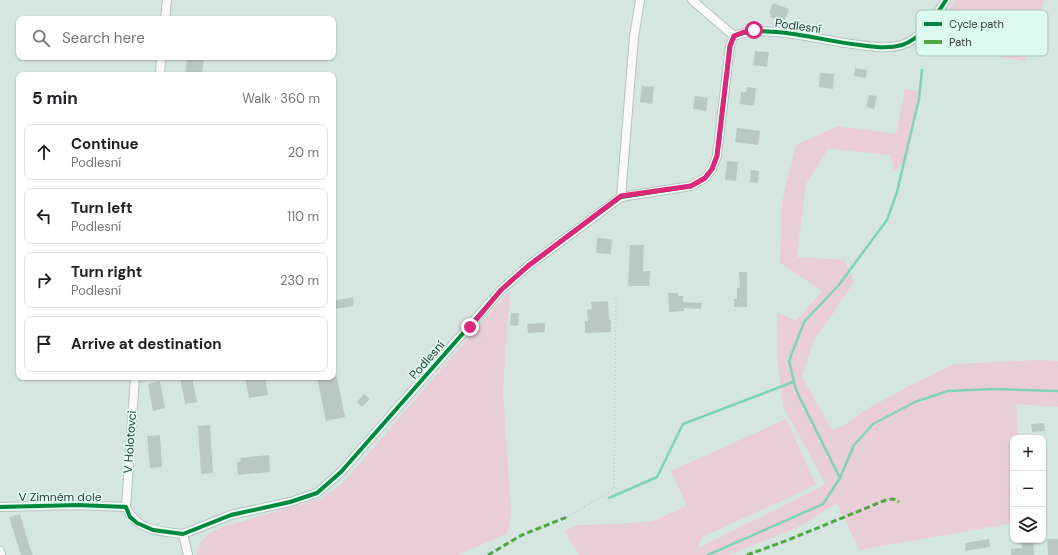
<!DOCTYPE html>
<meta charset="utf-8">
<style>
:root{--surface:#fff;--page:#f6f6f6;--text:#202124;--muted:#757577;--line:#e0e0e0}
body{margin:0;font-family:"DM Sans",sans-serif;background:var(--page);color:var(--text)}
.controls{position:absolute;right:12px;bottom:12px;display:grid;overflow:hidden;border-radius:8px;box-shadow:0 1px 3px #0004}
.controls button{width:36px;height:36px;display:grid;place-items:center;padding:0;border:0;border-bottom:1px solid var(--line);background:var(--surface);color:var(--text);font:20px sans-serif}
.stop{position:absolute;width:12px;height:12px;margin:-9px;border:3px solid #db2777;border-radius:50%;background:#fff}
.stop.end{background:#db2777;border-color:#fff;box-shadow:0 1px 4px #0008}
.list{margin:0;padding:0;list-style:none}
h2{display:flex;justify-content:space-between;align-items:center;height:52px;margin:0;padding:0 16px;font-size:17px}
h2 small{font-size:13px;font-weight:400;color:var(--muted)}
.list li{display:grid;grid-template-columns:26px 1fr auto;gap:12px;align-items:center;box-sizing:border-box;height:56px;margin:0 8px 8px;padding:0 8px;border:1px solid var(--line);border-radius:8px}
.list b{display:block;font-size:15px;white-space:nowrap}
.list p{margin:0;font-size:13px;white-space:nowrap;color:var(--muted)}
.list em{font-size:13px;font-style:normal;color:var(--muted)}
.icon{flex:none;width:22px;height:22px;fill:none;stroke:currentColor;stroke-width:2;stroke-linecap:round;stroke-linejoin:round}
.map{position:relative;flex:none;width:1058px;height:555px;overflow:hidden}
.search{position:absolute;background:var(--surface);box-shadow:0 1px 3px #0004;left:16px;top:16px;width:320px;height:44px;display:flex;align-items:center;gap:10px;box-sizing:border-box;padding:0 14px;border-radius:8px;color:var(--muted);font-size:15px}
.panel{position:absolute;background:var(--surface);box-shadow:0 1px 3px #0004;left:16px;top:72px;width:320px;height:308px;border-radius:8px}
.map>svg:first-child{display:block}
</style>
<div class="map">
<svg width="1058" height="555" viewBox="0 0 1058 555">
<rect width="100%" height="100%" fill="#d5e6e0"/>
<g fill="#eaced7">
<polygon points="956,0 1044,0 1024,61 953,48 951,49 949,55 926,53 944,15"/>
<polygon points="905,89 919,91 907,160 894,171 891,155 828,149 806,184 797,257 844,260 854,282 830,318 814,339 802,377 832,430 846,424 865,410 909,386 954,364 1036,360 1058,361 1058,407 1016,404 1019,438 1013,438 1013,523 859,550 837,503 801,526 728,555 579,555 564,531 578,525 616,524 653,521 687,506 671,471 786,419 816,485 702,537 698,548 821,487 825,483 783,406 778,365 777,312 796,321 822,291 780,263 782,201 796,145 838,126 896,134"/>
<path d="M510,291L503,390L511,512L508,530L506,534L458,555H197C198,539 209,533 222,527L320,499L341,485L495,307L505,297Z"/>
</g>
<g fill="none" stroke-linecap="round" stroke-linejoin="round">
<g stroke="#80d3ba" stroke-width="2.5">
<polyline points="840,478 796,390 789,361 804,322 838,286 887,220 897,192 919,99 922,70"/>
<polyline points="609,498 657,477 683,424 793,382"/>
<polyline points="708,555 823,504 840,478 854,445 873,424 915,402 948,391 993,389 1058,391"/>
</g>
</g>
<g fill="#bac7c2">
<polygon points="773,3 789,9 785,20 779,17 778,20 770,17 771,14 769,13"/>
<polygon points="755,51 769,52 767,67 753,65"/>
<polygon points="187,57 204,57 202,75 185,75"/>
<polygon points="855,68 867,70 866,78 854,76"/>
<polygon points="820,73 834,74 833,89 819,87"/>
<polygon points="642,86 654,87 652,104 640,102"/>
<polygon points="747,87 756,88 754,106 740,104 741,92 746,92"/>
<polygon points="869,95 877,96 874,109 866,107"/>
<polygon points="695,96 708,98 706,111 693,109"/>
<polygon points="737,128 760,131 758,145 735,142"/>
<polygon points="727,161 738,162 736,181 725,180"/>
<polygon points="751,170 759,171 758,183 750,182"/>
<polygon points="597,238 612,239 611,254 596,253"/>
<polygon points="630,245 644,245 643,271 650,271 649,286 628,286"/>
<polygon points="739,272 747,272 747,307 734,307 734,299 737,299 737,288 740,288"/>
<polygon points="668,293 678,293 678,296 683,296 683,302 702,303 701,309 684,308 684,311 669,312"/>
<polygon points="353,297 354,306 335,309 333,301"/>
<polygon points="608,301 609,320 611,320 611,332 585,333 585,321 588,321 587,310 592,309 591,302"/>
<polygon points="511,313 519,313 518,326 510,325"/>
<polygon points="545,323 545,332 528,333 527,324"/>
<polygon points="180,377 192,377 197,402 185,404"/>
<polygon points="245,377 265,377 268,395 249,398"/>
<polygon points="317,377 337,377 345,417 326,421"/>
<polygon points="160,381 165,408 153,411 148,384"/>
<polygon points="364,394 370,399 362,407 357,402"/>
<polygon points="1044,423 1045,431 1032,432 1031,424"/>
<polygon points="210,425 213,473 201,474 198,426"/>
<polygon points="160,435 162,467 150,468 147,436"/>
<polygon points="269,455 270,472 238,475 237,462 241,462 240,458"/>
<polygon points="20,514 30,548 33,555 21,555 16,539 9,517"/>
<polygon points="989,539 990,547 966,551 965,543"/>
<polygon points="1047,539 1058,539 1058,555 1048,555"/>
<polygon points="1033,541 1034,555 1011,555 1011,549 1022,548 1021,542"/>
</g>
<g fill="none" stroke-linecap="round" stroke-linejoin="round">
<defs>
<g id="minor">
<polyline points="692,0 734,36"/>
<polyline points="165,19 167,0"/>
<polyline points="160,75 161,57"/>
<polyline points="621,197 634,37 640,0"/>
<path d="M135,377L126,507C137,531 159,531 183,534"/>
<polyline points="0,507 78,505 126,507"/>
<path d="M183,534L231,515L290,502L317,493L341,472L501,290L528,266L621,197L691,186L705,178L712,169L717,156L730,46L734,36C748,30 761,31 776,32C804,34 832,42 860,45C874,47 888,49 902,45C921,39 936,16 946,0"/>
<polyline points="183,534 188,555"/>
<polyline points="0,551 1,555"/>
</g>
</defs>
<use href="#minor" stroke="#b6c3be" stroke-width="10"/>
<polyline stroke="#bec5c3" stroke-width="1.5" stroke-dasharray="1 3" stroke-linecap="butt" points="567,517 614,489 616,295"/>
<use href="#minor" stroke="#f9fbfa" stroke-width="8"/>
<g stroke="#52a645" stroke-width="3" stroke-dasharray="6 3" stroke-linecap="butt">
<polyline points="488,555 522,535 567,517"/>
<polyline points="747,555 788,540 886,500 893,499 899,502"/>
</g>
<defs>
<path id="cycleway" d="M0,507L78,505L126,507L130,517L137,523L153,530L183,534L231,515L290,502L317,493L341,472L501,290L528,266L621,197L691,186L705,178L712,169L717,156L730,46L734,36C748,30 761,31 776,32C804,34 832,42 860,45C874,47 888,49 902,45C921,39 936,16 946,0"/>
</defs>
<use href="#cycleway" stroke="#dcfaef" stroke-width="6"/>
<use href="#cycleway" stroke="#00873e" stroke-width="4"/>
</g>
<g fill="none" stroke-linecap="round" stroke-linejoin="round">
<polyline stroke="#db2777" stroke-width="5" points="470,327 501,290 528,266 621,196 691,186 705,178 712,169 717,156 730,46 734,36 744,32 754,30"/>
</g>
<g text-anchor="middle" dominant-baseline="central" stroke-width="3.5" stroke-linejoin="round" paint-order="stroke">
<g font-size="12" fill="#313d38" stroke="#dcfaef">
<text transform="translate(798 26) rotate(8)">Podlesní</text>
<text transform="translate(427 360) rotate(-49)">Podlesní</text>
<text transform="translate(130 442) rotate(-86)">V Holotovci</text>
<text x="60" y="497">V Zimném dole</text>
</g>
</g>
<rect x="916" y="10" width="132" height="46" rx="6" fill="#dcfaef" stroke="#a9c1b8" stroke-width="1"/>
<rect x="924" y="22" width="18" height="4" fill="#00873e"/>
<rect x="924" y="40" width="18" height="4" fill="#52a645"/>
<g font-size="11" fill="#313d38">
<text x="949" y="28">Cycle path</text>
<text x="949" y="46">Path</text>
</g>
</svg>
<div class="controls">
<button>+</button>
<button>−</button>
<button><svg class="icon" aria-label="layers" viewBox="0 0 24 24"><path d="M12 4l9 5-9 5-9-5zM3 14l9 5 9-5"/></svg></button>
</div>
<div class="stop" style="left:754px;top:30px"></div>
<div class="stop end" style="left:470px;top:327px"></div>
<div class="search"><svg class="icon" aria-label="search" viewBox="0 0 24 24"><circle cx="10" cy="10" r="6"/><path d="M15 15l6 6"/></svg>Search here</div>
<section class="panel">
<h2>5 min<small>Walk · 360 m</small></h2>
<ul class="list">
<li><svg class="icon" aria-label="ahead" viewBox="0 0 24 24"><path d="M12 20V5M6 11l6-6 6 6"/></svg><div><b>Continue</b><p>Podlesní</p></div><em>20 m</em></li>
<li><svg class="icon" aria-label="left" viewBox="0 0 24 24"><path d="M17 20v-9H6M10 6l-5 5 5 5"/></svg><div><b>Turn left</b><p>Podlesní</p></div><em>110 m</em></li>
<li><svg class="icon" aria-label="right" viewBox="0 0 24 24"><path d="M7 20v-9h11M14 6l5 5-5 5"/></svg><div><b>Turn right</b><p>Podlesní</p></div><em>230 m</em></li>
<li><svg class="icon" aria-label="arrive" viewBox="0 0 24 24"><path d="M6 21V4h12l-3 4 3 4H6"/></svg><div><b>Arrive at destination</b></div></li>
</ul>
</section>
</div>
